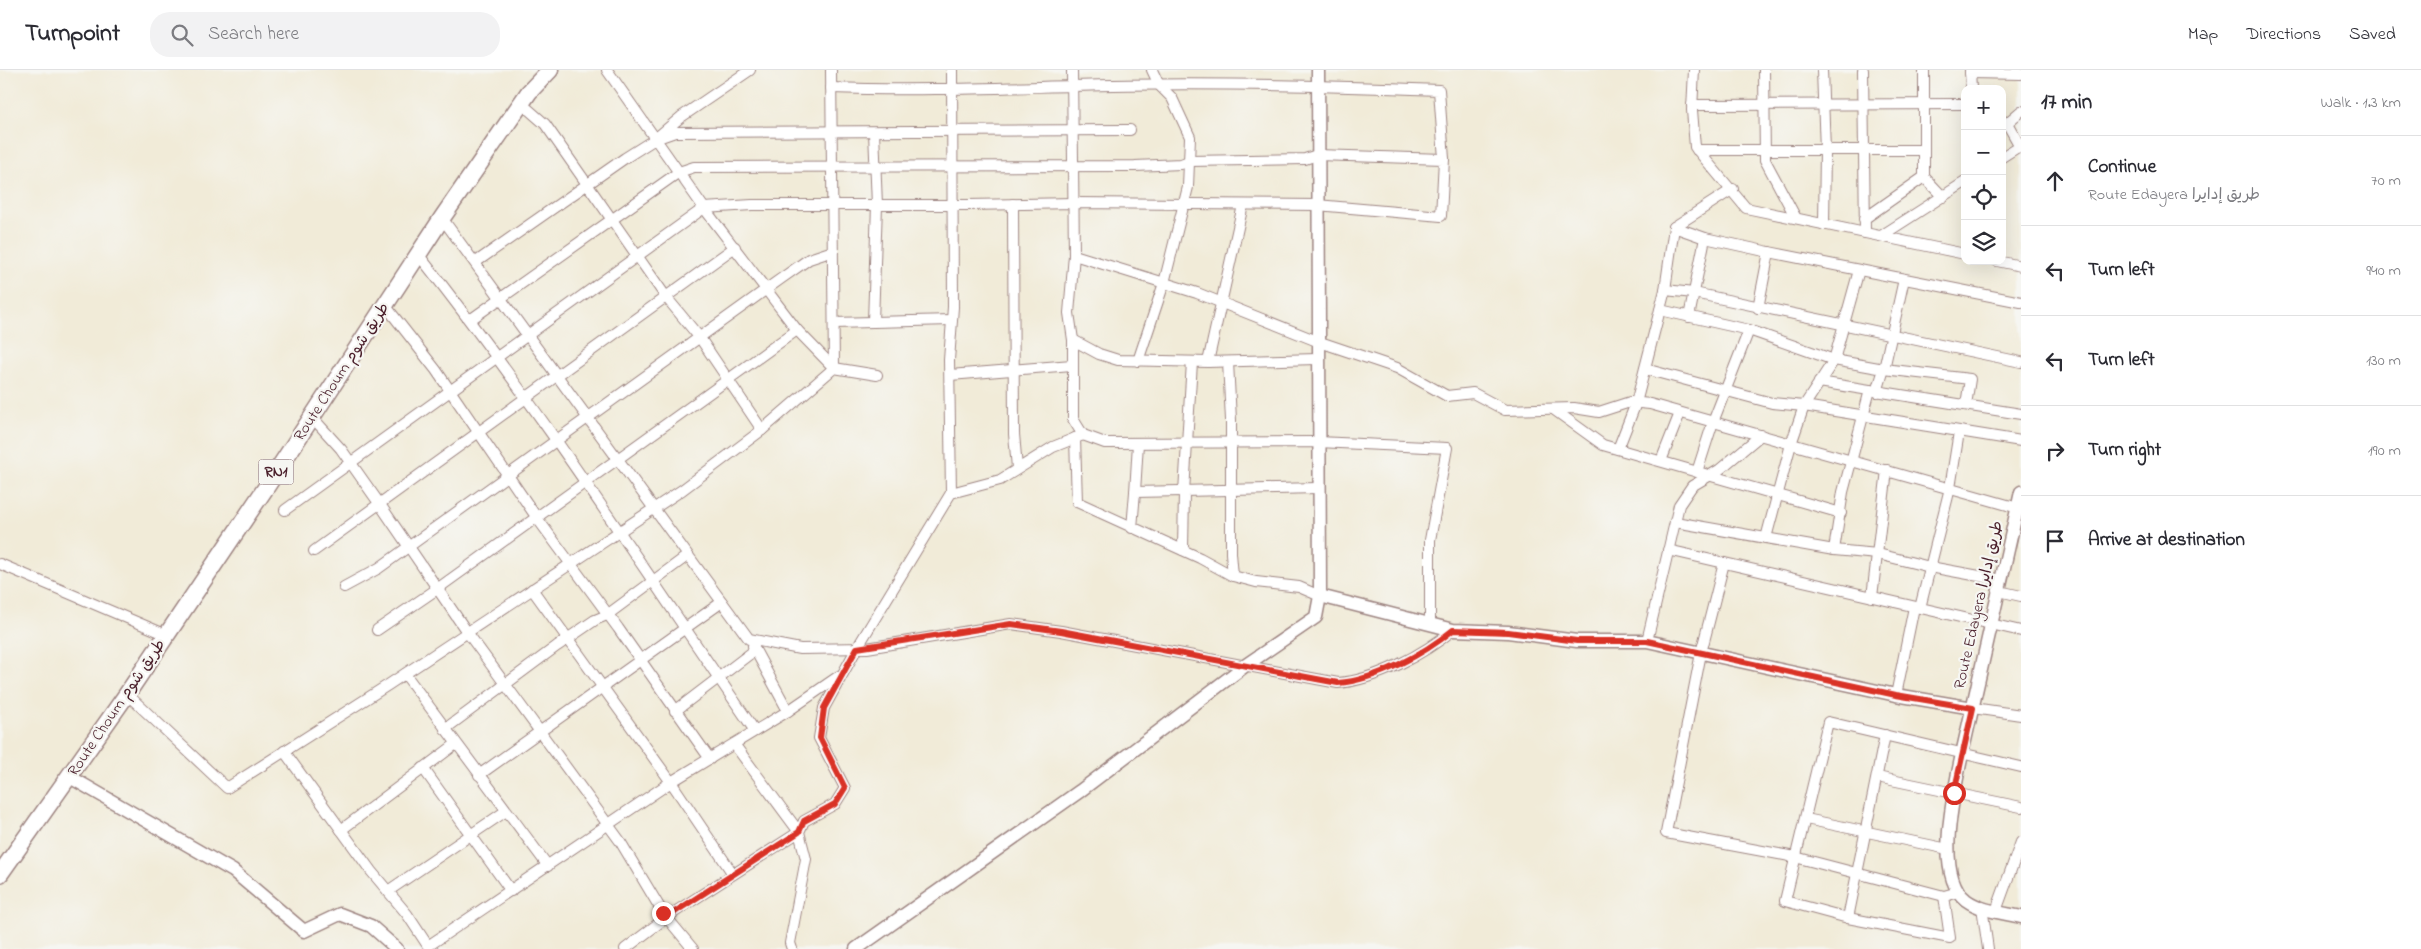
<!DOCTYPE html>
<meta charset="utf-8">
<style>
:root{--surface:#fff;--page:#f2f2f3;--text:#2b2b33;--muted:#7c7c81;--line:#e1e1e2}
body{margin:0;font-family:"Indie Flower","Playpen Sans Arabic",sans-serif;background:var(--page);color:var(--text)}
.controls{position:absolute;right:15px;top:15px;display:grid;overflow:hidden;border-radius:10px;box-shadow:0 5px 20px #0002}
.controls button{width:45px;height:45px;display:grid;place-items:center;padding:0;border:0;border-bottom:1px solid var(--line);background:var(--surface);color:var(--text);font:25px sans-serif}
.stop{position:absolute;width:15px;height:15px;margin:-11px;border:4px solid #d93025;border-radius:50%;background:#fff}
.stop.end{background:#d93025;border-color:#fff;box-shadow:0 1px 5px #0008}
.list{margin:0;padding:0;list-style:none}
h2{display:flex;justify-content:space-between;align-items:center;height:65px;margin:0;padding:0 20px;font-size:21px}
h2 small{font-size:16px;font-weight:400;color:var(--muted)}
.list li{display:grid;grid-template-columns:32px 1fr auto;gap:15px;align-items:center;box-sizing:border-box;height:90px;padding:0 20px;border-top:1px solid var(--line)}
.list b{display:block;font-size:19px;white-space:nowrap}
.list p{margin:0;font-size:16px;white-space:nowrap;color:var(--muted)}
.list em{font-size:16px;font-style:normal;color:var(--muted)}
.icon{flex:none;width:28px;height:28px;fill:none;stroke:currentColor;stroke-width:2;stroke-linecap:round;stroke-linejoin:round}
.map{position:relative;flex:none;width:2021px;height:879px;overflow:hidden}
header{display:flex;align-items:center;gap:30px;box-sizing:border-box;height:70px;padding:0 25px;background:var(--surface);border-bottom:1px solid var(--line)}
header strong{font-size:24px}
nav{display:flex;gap:28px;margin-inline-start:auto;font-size:18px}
.search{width:350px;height:45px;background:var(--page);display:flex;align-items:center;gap:12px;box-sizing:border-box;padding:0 18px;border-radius:20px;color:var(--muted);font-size:19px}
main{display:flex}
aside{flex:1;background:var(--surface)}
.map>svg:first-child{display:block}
</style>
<header>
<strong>Turnpoint</strong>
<div class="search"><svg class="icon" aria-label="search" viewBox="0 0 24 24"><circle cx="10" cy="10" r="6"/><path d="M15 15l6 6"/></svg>Search here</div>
<nav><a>Map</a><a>Directions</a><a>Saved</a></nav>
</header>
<main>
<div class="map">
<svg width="2021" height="879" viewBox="0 0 2021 879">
<rect width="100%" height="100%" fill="#f6f6f2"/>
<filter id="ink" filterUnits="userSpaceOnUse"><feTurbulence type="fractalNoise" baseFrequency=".02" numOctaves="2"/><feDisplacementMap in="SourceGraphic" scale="10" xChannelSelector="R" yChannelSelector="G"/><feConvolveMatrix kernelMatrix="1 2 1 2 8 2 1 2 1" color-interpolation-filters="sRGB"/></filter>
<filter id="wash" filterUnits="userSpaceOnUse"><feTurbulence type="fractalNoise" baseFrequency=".0096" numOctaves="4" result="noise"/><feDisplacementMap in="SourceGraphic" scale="20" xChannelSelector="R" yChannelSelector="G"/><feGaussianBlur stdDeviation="1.12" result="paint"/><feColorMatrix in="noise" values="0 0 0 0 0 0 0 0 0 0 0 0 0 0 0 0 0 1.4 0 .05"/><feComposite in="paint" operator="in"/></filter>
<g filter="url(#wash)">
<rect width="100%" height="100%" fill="#f1ebd8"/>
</g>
<g filter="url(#ink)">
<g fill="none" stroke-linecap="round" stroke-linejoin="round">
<defs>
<g id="minor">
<polyline points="607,0 704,138 797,260 834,298 877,305"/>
<polyline points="1072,0 1074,185 1069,243 1073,270 1073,349 1083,365 1105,373 1318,372 1447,378 1430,470 1430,554"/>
<polyline points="1694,0 1692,40 1695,77 1746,138 1965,184"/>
<polyline points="1764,0 1765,90 1796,148"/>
<polyline points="1822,0 1825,80 1824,155"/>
<polyline points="1863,0 1865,163"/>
<polyline points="1924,0 1924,107 1943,127"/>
<polyline points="1970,0 1971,19"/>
<polyline points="1970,3 2021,4"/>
<path d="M831,18C912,21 993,18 1073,16C1195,12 1317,15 1439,20L1444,89"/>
<polyline points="521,33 545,54 666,227 700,268 762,360"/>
<polyline points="1692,35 1965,34"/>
<polyline points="2021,41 2007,53 2021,78"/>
<polyline points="655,69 675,62 1130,60"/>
<polyline points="1697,80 1924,80"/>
<polyline points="2002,87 2021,75"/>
<polyline points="1013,134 1014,364 1017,398"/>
<path d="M442,148L749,569L800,579L867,578L1011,554L1061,561L1338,613C1376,610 1424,584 1453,560"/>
<polyline points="1864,149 1924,107"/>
<polyline points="1674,157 1733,119"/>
<polyline points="1881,166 1965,112"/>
<path d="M418,184C539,337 645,501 755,661"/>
<polyline points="1074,185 1197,223 1317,271 1397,298 1447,326 1473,323 1505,340 1574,338 1599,342 1630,332 1650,334 2018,438"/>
<polyline points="1997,191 2021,196"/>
<polyline points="476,192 625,88 655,69 681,47 750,0"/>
<polyline points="1665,220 1674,157 1705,168 1769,182 2021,232"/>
<polyline points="385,235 436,300 537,448 618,558 710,689"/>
<polyline points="1758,238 1769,182"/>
<polyline points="1660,240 1749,260 1834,290 1884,299 1904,209"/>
<polyline points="1689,247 1705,168"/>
<polyline points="873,252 877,135 874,62"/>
<polyline points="834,253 952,250"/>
<polyline points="1073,270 1099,284 1118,290 1208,292 1317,289"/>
<polyline points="1138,291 1164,213 1188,117 1190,67 1172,28 1159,15 1152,0"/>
<polyline points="1208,292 1243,135"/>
<polyline points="1228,292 1231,350 1231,483 1233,506"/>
<polyline points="1645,299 1772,333 1804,336 2021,371"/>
<polyline points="950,305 1072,295"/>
<polyline points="1819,312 2021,344"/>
<polyline points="1877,322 1884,299 1970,309 1966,335"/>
<polyline points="1553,339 1603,375 1841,443"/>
<polyline points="312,347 341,379 379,433 467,562 620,771 663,843 693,879"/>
<polyline points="1075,368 1077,432 1200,488 1233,506 1256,512 1299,517 1320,526"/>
<polyline points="1618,379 1636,333 1665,220 1694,223 2021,292"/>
<polyline points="1661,391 1680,343"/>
<polyline points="1697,402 1713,352 1749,260"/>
<polyline points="1135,422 1138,373"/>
<polyline points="951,423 949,290 953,237 952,0"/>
<polyline points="285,440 704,138 752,135 967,135 1074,133 1317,135 1441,146 1444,89 1317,85 1305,89 1189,91 1181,94 1135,96 694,97 679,102 470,250"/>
<polyline points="1675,452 1834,480 1878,484 1930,497 2001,510"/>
<polyline points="1132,458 1135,422 1318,418"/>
<polyline points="1766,468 1791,374 1804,336 1834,290 1859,200"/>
<polyline points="1183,480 1184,422 1192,292"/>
<polyline points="1668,480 2021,561"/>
<polyline points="1834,480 1843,422 1870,320"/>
<polyline points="314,481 735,177"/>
<polyline points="1724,493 1701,583 1666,763 1795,787 1944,826"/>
<polyline points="0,494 167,565"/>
<polyline points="344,517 379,498 782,208 809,189 833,181"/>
<polyline points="532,519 671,712 788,641 839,606"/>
<polyline points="1999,521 2021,526"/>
<polyline points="1872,527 1887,400"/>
<polyline points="1920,538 1950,418 1959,362"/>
<polyline points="377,560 437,519 797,260"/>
<polyline points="1647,571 1679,435 1692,416 1719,400 1761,365"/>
<polyline points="753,576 788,641"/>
<polyline points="405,604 548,796"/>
<polyline points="127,624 227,718 388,615 682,420 762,360 834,298 831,0"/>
<polyline points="1896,625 1914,537"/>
<polyline points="1973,638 2021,645"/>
<polyline points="675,641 755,580"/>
<polyline points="445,659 557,576 595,550 607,545 687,486"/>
<polyline points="284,681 371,801 407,844 428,876 671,712 733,804"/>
<polyline points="423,698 511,821"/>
<polyline points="479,705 722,532"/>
<polyline points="1877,707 2021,737"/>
<polyline points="1806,749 1948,779"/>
<polyline points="341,760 456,674"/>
<polyline points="388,821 506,741"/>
<polyline points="1958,822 1944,826 1950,868 1848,848 1785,831 1828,652 2021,697"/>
<polyline points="1982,837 1988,879"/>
<polyline points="1996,841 2021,772"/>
<polyline points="1848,848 1885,665"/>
<polyline points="625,879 667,847 799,762 734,674"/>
<polyline points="792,879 790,873 806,789 799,762 804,751 835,734 845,718 819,668 824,638 857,578 951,423 1000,410 1053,377 1083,365"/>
</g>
<g id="tertiary">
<path d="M2021,422L1962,684C1955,719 1933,804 1966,830C1981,841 2004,843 2021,847"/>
<polyline points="1320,526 1453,560 1508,562 1577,571 1647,571 1896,625 1973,638"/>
<polyline points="70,707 233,801 304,861 340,844 371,856 397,879"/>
<polyline points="856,879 1080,721 1246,595 1316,547 1320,526 1318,0"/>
</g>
<polyline id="trunk" points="0,804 127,624 267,416 442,148 529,22 550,0"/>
</defs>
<use href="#minor" stroke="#9e8582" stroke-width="12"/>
<use href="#tertiary" stroke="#9e8582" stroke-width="15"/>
<use href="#trunk" stroke="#9e8582" stroke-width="19"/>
<use href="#minor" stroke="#fff" stroke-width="10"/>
<use href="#tertiary" stroke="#fff" stroke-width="12"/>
<use href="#trunk" stroke="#fff" stroke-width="16"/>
</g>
</g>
<g fill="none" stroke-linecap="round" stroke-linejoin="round" filter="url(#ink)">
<path stroke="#d93025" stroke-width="6" d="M663,843L667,847L799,762L804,751L835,734L845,718L820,668L824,638L857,578L1011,554L1061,561L1338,613C1376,610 1424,584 1453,560L1508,562L1577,571H1647L1896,625L1973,638L1954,723"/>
</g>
<g text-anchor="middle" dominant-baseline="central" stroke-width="4.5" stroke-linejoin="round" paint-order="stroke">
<rect fill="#f6f6f2" stroke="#7e6067" stroke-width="1" x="258.5" y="389.5" width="35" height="25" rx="4"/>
<g font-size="15" font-weight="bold" fill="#4a1f2b">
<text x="276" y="402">RN1</text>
</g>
<g font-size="16" fill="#4a1f2b" stroke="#f6f6f2">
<text transform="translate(342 302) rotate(-57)">Route Choum طريق شوم</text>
<text transform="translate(1979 535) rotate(-77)">Route Edayera طريق إدايرا</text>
<text transform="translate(117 638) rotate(-56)">Route Choum طريق شوم</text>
</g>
</g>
</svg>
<div class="controls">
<button>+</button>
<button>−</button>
<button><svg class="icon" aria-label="locate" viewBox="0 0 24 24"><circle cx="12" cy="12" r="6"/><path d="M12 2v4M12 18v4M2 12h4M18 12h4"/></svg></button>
<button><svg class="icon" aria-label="layers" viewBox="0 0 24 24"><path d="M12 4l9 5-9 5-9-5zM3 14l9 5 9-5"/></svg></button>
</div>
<div class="stop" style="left:1954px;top:723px"></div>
<div class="stop end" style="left:663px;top:843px"></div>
</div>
<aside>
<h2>17 min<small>Walk · 1.3 km</small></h2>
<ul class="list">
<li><svg class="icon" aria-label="ahead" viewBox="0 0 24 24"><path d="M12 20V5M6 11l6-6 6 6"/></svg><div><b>Continue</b><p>Route Edayera طريق إدايرا</p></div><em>70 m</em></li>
<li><svg class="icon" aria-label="left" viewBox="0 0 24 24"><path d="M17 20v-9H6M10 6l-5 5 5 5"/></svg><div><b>Turn left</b></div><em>940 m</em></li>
<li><svg class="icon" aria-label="left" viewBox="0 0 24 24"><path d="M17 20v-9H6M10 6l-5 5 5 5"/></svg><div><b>Turn left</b></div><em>130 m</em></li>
<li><svg class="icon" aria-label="right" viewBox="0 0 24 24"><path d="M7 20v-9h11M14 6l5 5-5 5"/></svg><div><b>Turn right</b></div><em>190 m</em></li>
<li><svg class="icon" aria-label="arrive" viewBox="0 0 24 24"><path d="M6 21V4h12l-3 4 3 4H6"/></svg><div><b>Arrive at destination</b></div></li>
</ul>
</aside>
</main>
